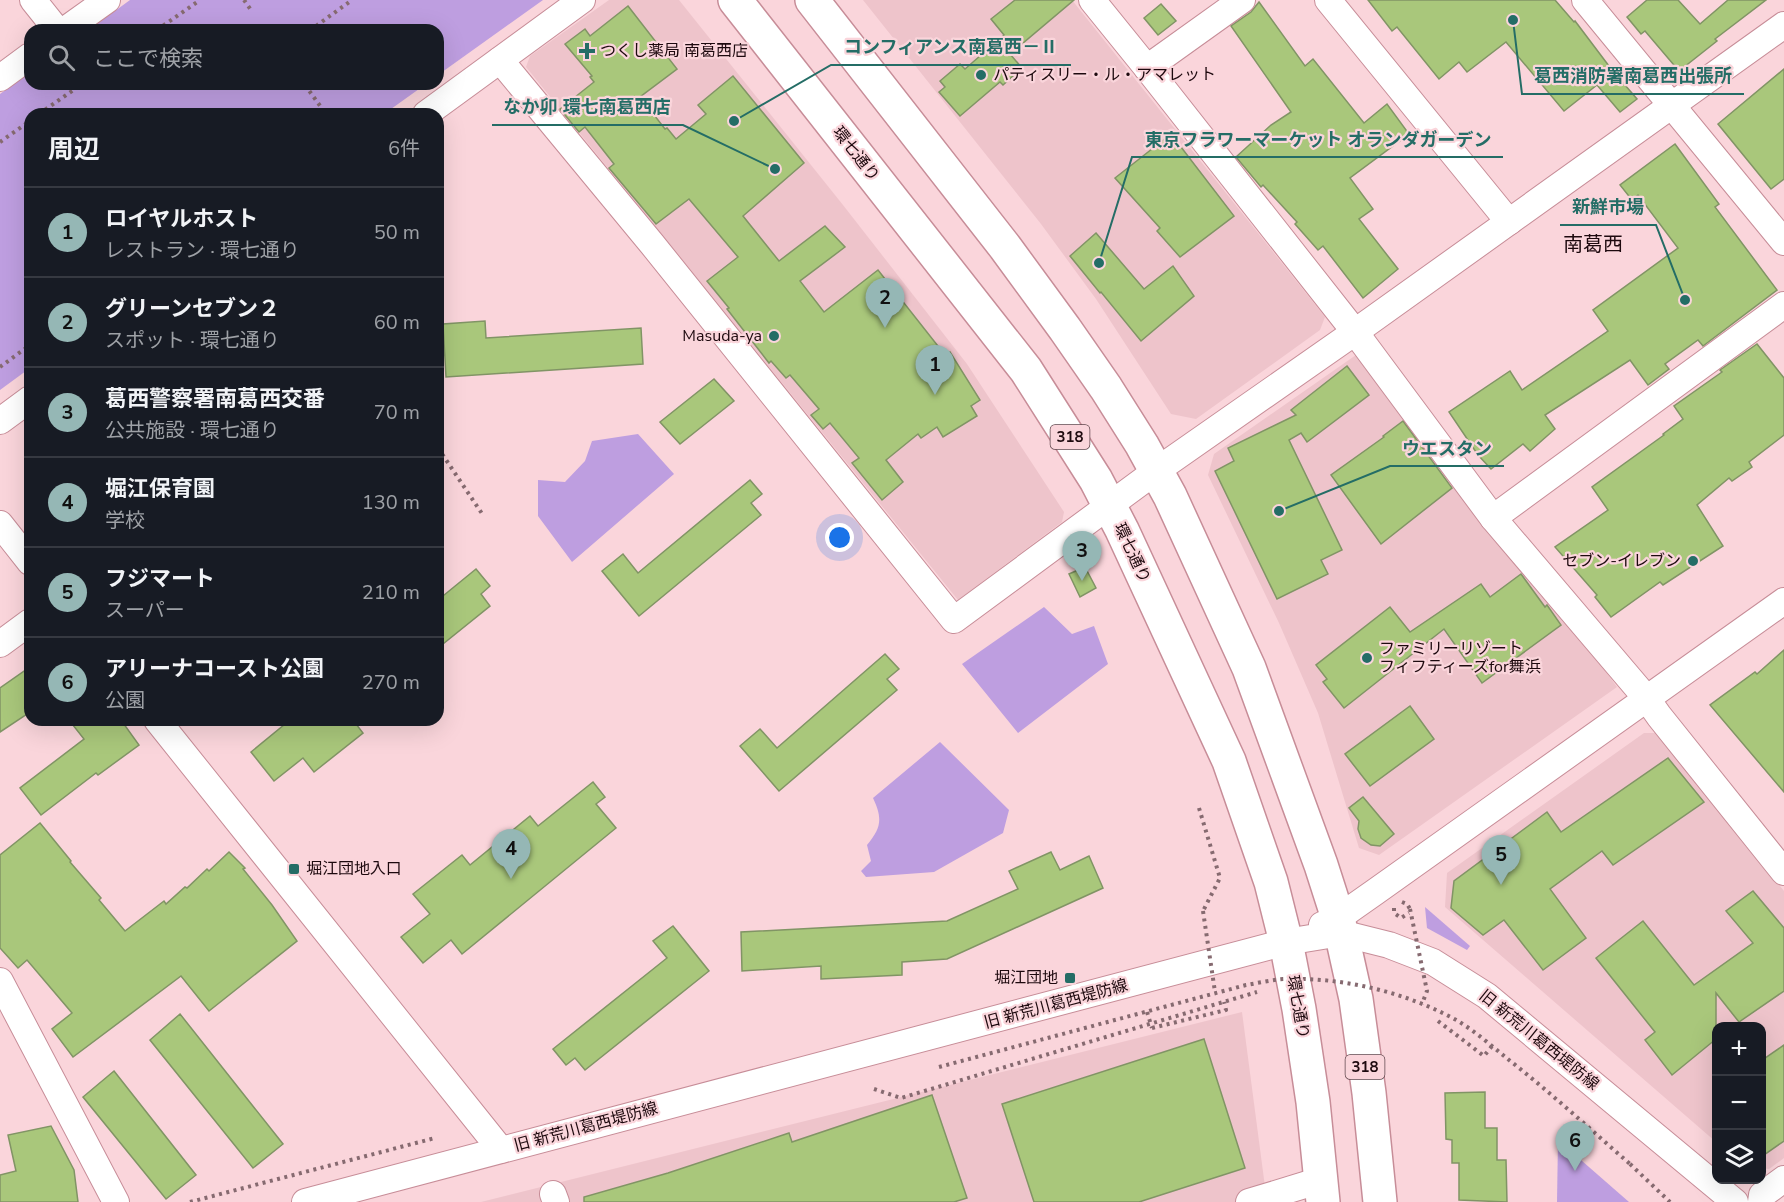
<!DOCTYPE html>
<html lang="ja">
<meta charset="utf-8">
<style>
:root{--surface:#171b24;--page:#242831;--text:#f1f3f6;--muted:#9ea1a6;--line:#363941;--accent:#95b7b5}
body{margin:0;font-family:"Nunito Sans","Noto Sans JP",sans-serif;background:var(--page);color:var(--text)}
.controls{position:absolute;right:18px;bottom:18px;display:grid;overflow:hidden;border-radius:12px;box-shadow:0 6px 24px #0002}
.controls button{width:54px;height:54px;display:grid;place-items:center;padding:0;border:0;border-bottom:2px solid var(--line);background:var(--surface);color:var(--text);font:30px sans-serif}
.you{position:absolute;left:840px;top:538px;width:21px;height:21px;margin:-15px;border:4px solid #fff;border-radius:50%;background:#1a73e8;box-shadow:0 0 0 9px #1a73e833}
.badge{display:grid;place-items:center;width:39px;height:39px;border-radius:50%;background:var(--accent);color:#111;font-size:20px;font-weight:700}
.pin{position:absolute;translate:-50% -50px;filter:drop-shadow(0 2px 3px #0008)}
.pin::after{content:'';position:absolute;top:32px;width:21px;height:18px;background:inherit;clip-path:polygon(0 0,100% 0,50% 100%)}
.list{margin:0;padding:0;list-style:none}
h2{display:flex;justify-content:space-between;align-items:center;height:78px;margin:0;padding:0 24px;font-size:26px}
h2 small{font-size:20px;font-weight:400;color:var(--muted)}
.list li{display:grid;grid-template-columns:39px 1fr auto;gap:18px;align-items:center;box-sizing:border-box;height:90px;padding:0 24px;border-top:2px solid var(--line)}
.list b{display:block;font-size:22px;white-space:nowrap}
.list p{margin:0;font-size:20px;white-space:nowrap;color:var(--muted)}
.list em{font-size:20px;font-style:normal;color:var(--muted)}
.icon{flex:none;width:33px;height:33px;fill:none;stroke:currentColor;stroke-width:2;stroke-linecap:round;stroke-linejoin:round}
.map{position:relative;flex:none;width:1784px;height:1202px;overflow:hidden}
.search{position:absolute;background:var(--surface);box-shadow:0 6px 24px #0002;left:24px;top:24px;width:420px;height:66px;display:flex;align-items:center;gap:15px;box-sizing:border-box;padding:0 21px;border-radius:18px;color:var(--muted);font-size:22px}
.panel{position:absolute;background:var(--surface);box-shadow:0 6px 24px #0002;left:24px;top:108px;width:420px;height:618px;border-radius:18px}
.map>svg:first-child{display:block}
</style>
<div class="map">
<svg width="1784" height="1202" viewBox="0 0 1784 1202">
<rect width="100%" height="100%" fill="#fad5db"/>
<g fill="#eec4cb">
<polygon points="609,0 679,0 843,205 967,364 1064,512 1062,522 958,600 526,67 530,56"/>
<polygon points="863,0 1072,0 1325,317 1320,330 1196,419 1171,414 1096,299 1041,224"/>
<polygon points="1356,355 1534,575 1617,687 1379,855 1359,848 1318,713 1279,623 1208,475 1214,454"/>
<polygon points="1644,733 1658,733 1784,891 1784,1158 1769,1169 1762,1168 1762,1026 1716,1026 1716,1142 1445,907 1447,873"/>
<polygon points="1242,1012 1267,1202 481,1202"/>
</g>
<g fill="#be9ee0">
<polygon points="130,0 543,0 438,75 438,30 89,30"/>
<polygon points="30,72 30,84 426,84 384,114 30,114 30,368 0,390 0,94"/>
<polygon points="638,434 674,474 572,562 538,516 538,480 565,482 585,461 592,441"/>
<polygon points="1044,607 1072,634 1094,626 1108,664 1018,733 962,664"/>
<path d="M940,742L1009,810L1003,833L934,872L866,877L861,871L871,861L867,845C881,828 883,819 873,798Z"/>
<polygon points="1425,907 1470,946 1467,950 1427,928"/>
<polygon points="1558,1140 1629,1202 1557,1202"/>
</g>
<g fill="#a9c77b" stroke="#819465" stroke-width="1.5">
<polygon points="1015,0 1074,0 1010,54 1022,68 1003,85 1000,82 960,116 939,92 945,87 940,81 960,64 965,69 1004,35 991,19"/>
<polygon points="1368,0 1555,0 1574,22 1575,21 1612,70 1637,99 1620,112 1597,85 1564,111 1506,42 1467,72 1459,62 1439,79 1397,27 1392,31"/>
<polygon points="1647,0 1678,0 1700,24 1728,0 1766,0 1715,39 1717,41 1679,71 1645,31 1641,34 1627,17"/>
<polygon points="1259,2 1305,66 1313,59 1364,123 1387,104 1409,134 1350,178 1373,209 1359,219 1398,269 1363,298 1323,246 1318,250 1295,224 1297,222 1263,185 1261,187 1236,157 1271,125 1291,112 1231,26 1251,12"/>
<polygon points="1161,4 1176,21 1158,35 1144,18"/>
<polygon points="628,6 677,69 640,97 665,129 667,128 676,139 706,114 698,105 733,76 804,163 743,216 779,261 825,226 845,247 800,281 824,312 878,270 945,355 950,352 980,400 971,406 977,416 943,437 937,427 921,438 918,434 886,460 903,482 882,500 852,463 859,458 830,423 823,429 811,415 819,409 790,375 786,378 771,361 769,363 727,309 729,308 707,281 738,257 689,199 656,224 609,168 614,164 585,127 579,132 560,109 594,82 590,77 592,76 565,44 585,29 590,36"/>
<polygon points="1784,69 1784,179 1771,189 1718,124"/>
<polygon points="1171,134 1234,216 1180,257 1157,231 1160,228 1115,178"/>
<polygon points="1675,144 1719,204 1715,207 1777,290 1703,346 1698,340 1665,364 1669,369 1648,385 1630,360 1545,415 1555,429 1530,451 1523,444 1491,469 1478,455 1449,412 1510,371 1522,390 1608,331 1593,310 1678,248 1638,195 1632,200 1620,185"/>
<polygon points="1096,233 1144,289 1173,266 1194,296 1141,341 1101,292 1100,293 1070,256"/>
<polygon points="485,321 486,338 641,328 643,364 446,377 443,324"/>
<polygon points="1757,344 1784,378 1784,435 1749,462 1752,467 1732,481 1729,478 1697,505 1723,546 1663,585 1660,582 1611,617 1595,597 1597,595 1555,547 1608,510 1592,487 1664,435 1663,434 1683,419 1674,406 1722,372 1720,370"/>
<polygon points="1347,366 1369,395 1307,442 1301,433 1289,440 1342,550 1321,560 1328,574 1277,599 1215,471 1234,461 1228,448 1296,415 1291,410"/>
<polygon points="714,379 734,401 680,444 660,422"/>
<polygon points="1403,421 1452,488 1381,544 1331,475 1384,437 1383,436"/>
<polygon points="750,480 762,494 751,503 761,515 639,616 602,571 623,554 638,573"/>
<polygon points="1085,567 1096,588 1080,597 1069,574"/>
<polygon points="476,569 490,586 481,594 490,606 438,648 438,600"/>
<polygon points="1521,574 1545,607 1547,605 1561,625 1482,683 1444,629 1344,708 1323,682 1327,679 1316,665 1390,607 1410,632 1481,584 1490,597"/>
<polygon points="1784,650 1784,792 1710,705 1755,672 1757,674"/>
<polygon points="885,654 899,669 887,679 897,690 779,791 740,746 760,729 777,748"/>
<polygon points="30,667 30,712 0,732 0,688"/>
<polygon points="1410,706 1434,739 1370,786 1345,754"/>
<polygon points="69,720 121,720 139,745 98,775 96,773 41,815 20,788 84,739"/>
<polygon points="290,720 353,720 363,733 314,772 303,758 274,781 251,752"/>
<polygon points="1668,758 1704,802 1613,865 1602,851 1550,889 1586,938 1543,970 1504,920 1483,935 1451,908 1454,881 1547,812 1561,832"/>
<polygon points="593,782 605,797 596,804 616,828 462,954 451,940 423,963 401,937 430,914 413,894 462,855 470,865 530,816 538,826"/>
<polygon points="1363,797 1394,834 1380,846 1371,845 1361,838 1358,829 1359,821 1349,808"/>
<polygon points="40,823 71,861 70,862 101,898 99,900 125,931 164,901 166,904 185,887 187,888 207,869 209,871 229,852 245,868 243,869 272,905 297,941 209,1011 181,976 73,1057 52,1029 72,1013 27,960 18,968 0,948 0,855"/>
<polygon points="1051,852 1060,870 1089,856 1103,888 947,959 902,962 902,975 821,979 821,966 742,971 741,932 947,921 1018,889 1009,871"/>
<polygon points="1753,891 1784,928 1784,991 1739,1022 1716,993 1716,1039 1672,1075 1645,1040 1655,1032 1596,958 1643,921 1694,985 1753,943 1726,911"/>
<polygon points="673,926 709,971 585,1070 575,1058 566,1065 553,1049 667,958 653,941"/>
<polygon points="180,1014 283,1144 253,1168 150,1040"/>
<polygon points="1204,1039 1245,1168 1139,1202 1034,1202 1002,1104"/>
<polygon points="1784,1045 1784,1141 1761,1157 1761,1061"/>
<polygon points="114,1071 196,1175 166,1199 83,1097"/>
<polygon points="1485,1092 1485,1128 1497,1128 1497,1160 1506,1160 1507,1202 1459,1200 1459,1163 1452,1163 1452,1140 1446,1139 1445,1093"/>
<polygon points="932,1095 967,1198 954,1202 584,1202 584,1197 668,1173 789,1133 792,1142"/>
<polygon points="51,1126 74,1170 78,1202 0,1202 0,1175 16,1171 8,1135"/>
</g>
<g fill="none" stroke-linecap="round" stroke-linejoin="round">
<defs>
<g id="minor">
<polyline points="33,0 57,30"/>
<polyline points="1092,0 1147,68 1355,332 1493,518 1647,699 1659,716 1784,872"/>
<polyline points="1328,0 1509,222"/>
<polyline points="1585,0 1784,242"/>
<polyline points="65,30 107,0"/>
<polyline points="500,60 652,244 954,620 1156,471 1355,332 1784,25"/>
<polyline points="1147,68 1242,0"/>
<polyline points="0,78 30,56"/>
<polyline points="426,114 582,0"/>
<polyline points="0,421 30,399"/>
<polyline points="1493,518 1784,305"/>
<polyline points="0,524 30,562"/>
<polyline points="0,644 30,622"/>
<polyline points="157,720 501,1150"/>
<polyline points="1322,925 1338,918 1375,892 1784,601"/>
<polyline points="0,981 116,1202"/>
<polyline points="553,1194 556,1202"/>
<polyline points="305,1202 1286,942 1341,933 1389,945 1433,962 1487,996 1735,1202"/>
<polyline points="1249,1202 1321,1180"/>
<polyline points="1761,1202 1762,1195 1784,1179"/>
</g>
<g id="major">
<polyline points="735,0 1026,370 1096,480 1122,530 1229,761 1271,882 1286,942 1299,1009 1313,1102 1323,1202"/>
<polyline points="812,0 1005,247 1065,329 1106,388 1142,445 1170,496 1249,668 1321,865 1338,918 1356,999 1369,1093 1380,1202"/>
</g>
</defs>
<use href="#minor" stroke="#c78d98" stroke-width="28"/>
<use href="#major" stroke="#c78d98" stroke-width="36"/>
<g stroke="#866a70" stroke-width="4" stroke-dasharray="3 4.5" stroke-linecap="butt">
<polyline points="244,0 251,10"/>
<polyline points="316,26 352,0"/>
<polyline points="157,30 200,0"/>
<polyline points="305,85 326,114"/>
<polyline points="39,114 82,84"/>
<polyline points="0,142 30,121"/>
<polyline points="0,367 30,345"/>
<polyline points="438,448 483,515"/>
<polyline points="1199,808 1220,878 1203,911"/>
<polyline points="1402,902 1407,904 1410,909"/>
<polyline points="1394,908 1394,913 1401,918 1409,913"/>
<polyline points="1438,1021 1484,1056 1492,1046"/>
<polyline points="1152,1028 1226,1010 1224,1002"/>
<polyline points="874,1089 901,1098 1257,992"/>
<polyline points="1630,1164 1670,1202"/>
<polyline points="190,1202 435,1138"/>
</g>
<use href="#minor" stroke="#fff" stroke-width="26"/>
<use href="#major" stroke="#fff" stroke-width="33"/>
<g stroke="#866a70" stroke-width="4" stroke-dasharray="3 4.5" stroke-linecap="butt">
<polyline points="1410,909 1427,991 1422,1004"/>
<polyline points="1203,911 1215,992"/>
<polyline points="1147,1012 1152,1028"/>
<path d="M939,1067L1246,985C1258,983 1271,980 1283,979C1343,977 1406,992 1458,1021C1476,1032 1493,1047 1509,1060C1551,1093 1590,1129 1630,1164"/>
</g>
</g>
<g fill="#246d66" stroke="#fad5db" stroke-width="2">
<path d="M584 42h6v6h6v6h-6v6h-6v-6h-6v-6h6z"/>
<circle cx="981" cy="75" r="6"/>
<circle cx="774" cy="336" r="6"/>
<circle cx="1693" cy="561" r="6"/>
<circle cx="1367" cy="658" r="6"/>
<rect x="288" y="863" width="12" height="12" rx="3"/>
<rect x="1064" y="972" width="12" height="12" rx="3"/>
</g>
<g text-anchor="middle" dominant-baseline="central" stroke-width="4.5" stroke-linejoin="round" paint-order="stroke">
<g fill="#fad5db" stroke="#5f464c" stroke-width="1.5">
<rect x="1050.5" y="425" width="39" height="24" rx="4.5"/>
<rect x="1345.5" y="1055" width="39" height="24" rx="4.5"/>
</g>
<g font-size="15" font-weight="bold" fill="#1d090e">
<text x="1070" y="437">318</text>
<text x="1365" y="1067">318</text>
</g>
<g font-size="16" fill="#1d090e" stroke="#fad5db" text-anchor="start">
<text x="600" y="51">つくし薬局 南葛西店</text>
<text x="993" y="75">パティスリー・ル・アマレット</text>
<text x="762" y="336" text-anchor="end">Masuda-ya</text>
<text x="1681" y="561" text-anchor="end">セブン-イレブン</text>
<text x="1379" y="649">ファミリーリゾート<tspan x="1379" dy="18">フィフティーズfor舞浜</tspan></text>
<text x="306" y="869">堀江団地入口</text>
<text x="1058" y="978" text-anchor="end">堀江団地</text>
</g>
<g font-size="16" fill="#1d090e" stroke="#fad5db">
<text transform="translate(856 154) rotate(52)">環七通り</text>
<text transform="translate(1132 553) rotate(65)">環七通り</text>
<text transform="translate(1056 1004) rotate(-15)">旧 新荒川葛西堤防線</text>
<text transform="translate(1298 1007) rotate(80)">環七通り</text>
<text transform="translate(1539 1040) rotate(39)">旧 新荒川葛西堤防線</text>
<text transform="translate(586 1127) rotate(-15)">旧 新荒川葛西堤防線</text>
</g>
<g font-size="20" fill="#1d090e" stroke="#fad5db">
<text x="1593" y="244">南葛西</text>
</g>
</g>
<path fill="none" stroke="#246d66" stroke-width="2" d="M734 121L831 65H1071M1513 20L1522 94H1744M775 169L683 125H492M1099 263L1132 157H1503M1685 300L1656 225H1560M1279 511L1390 466H1504"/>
<g fill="#246d66" stroke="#fad5db" stroke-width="2">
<circle cx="734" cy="121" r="6"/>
<circle cx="1513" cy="20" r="6"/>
<circle cx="775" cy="169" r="6"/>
<circle cx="1099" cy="263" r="6"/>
<circle cx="1685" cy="300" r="6"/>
<circle cx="1279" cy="511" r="6"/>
</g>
<g font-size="18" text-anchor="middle" font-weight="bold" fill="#246d66" stroke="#fad5db" stroke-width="4.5" stroke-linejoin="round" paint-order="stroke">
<text x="951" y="53">コンフィアンス南葛西－Ⅱ</text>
<text x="1633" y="82">葛西消防署南葛西出張所</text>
<text x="587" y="113">なか卯 環七南葛西店</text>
<text x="1318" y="146">東京フラワーマーケット オランダガーデン</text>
<text x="1608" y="213">新鮮市場</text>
<text x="1447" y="455">ウエスタン</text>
</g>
</svg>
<div class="controls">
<button>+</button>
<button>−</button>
<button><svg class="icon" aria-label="layers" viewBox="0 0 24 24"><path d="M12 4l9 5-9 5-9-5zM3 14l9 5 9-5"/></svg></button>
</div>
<div class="you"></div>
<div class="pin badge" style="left:935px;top:395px">1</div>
<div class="pin badge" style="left:885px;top:328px">2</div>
<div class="pin badge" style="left:1082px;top:581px">3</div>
<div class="pin badge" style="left:511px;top:879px">4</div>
<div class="pin badge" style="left:1501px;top:885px">5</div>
<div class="pin badge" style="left:1575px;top:1171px">6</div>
<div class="search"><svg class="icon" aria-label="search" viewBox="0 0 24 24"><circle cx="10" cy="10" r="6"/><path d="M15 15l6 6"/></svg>ここで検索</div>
<section class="panel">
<h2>周辺<small>6件</small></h2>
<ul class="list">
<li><span class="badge">1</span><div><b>ロイヤルホスト</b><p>レストラン · 環七通り</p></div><em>50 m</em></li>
<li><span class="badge">2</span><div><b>グリーンセブン２</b><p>スポット · 環七通り</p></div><em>60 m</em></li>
<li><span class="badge">3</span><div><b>葛西警察署南葛西交番</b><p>公共施設 · 環七通り</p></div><em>70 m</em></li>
<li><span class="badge">4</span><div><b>堀江保育園</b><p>学校</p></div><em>130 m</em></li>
<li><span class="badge">5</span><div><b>フジマート</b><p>スーパー</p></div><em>210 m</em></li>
<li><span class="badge">6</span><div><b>アリーナコースト公園</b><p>公園</p></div><em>270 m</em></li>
</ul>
</section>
</div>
